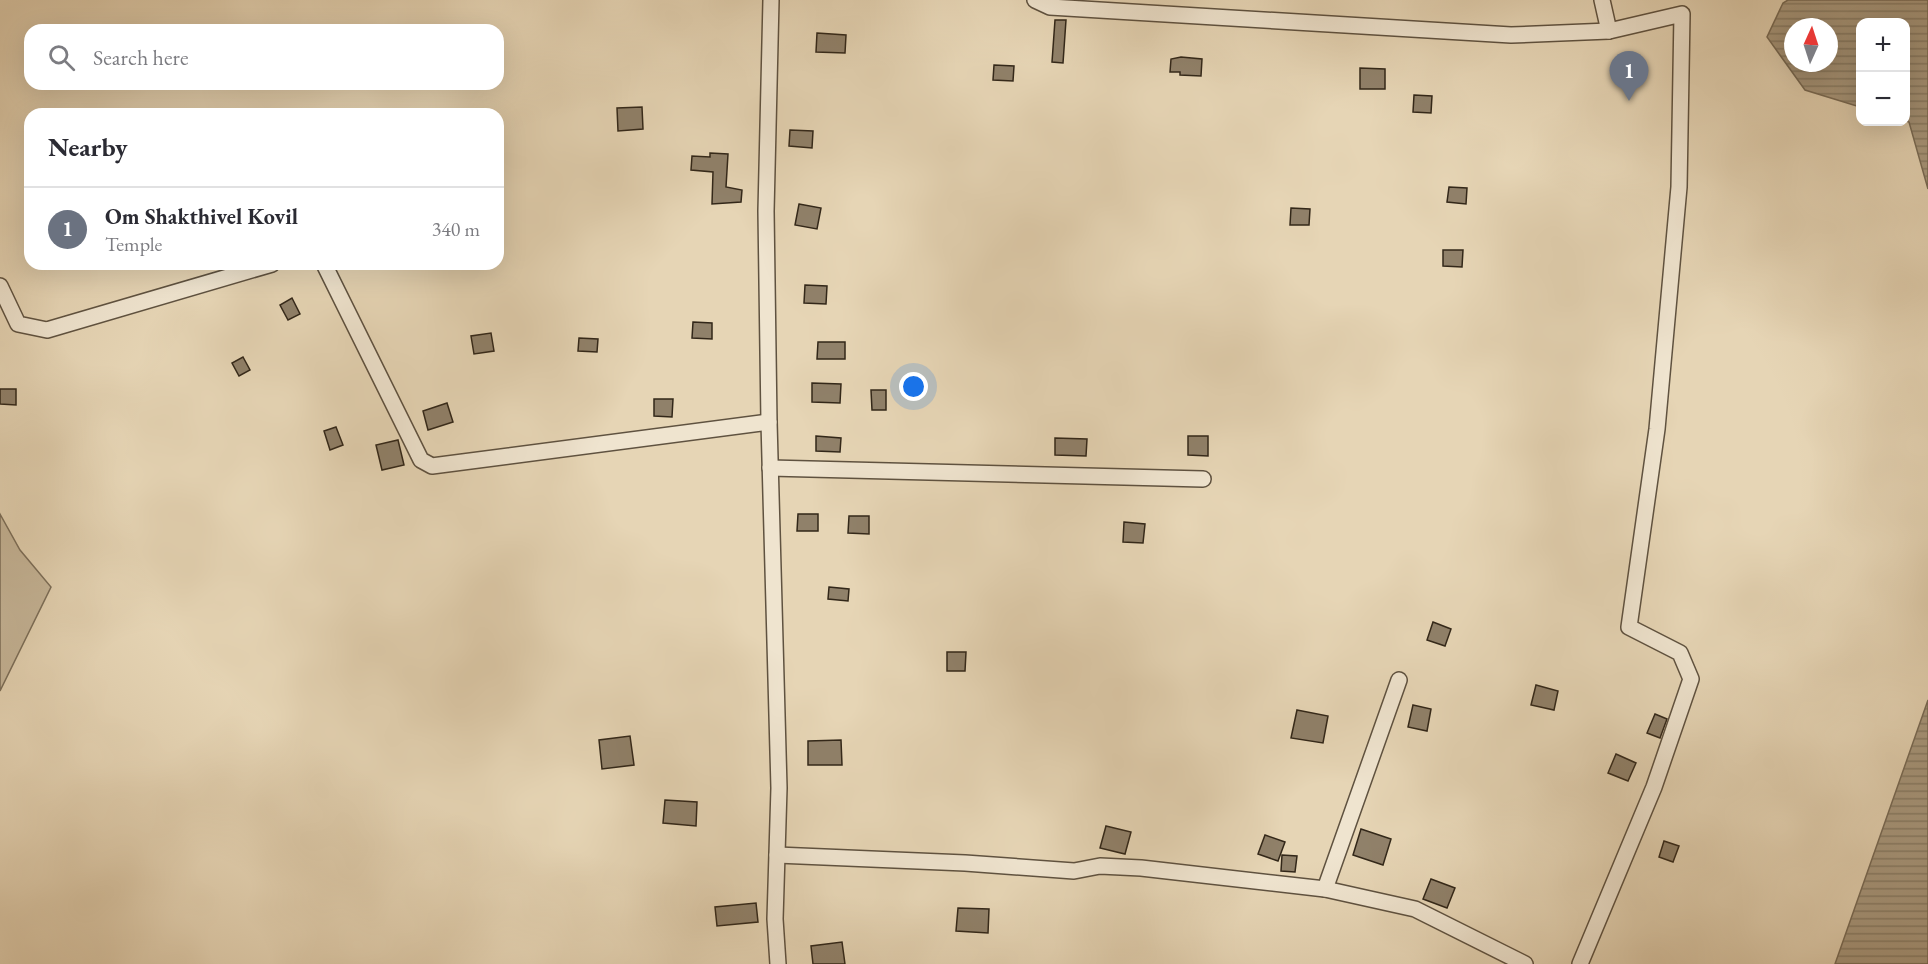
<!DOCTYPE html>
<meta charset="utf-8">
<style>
:root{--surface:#fff;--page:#f2f2f3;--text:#2b2b33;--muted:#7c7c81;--line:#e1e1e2;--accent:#8f2418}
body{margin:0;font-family:"EB Garamond",serif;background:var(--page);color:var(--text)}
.controls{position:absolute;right:18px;top:18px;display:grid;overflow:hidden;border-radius:12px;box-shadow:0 6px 24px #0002}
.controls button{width:54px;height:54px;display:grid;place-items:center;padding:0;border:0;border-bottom:2px solid var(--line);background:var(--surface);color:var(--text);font:30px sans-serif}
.compass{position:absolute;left:1784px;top:18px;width:54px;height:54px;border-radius:50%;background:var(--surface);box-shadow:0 6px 24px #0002;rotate:3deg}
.you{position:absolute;left:914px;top:387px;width:21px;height:21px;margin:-15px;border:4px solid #fff;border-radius:50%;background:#1a73e8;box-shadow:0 0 0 9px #1a73e833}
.badge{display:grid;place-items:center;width:39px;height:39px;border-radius:50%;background:var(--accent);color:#fff;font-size:20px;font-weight:700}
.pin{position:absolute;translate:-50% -50px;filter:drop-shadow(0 2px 3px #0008)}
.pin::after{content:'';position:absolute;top:32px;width:21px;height:18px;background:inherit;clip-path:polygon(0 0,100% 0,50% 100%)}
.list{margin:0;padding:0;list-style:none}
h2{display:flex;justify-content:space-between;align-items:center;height:78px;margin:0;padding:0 24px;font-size:26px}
h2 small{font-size:20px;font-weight:400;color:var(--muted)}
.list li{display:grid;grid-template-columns:39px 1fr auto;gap:18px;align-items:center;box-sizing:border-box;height:84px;padding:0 24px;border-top:2px solid var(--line)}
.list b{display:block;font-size:22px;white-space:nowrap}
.list p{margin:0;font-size:20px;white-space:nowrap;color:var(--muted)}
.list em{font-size:20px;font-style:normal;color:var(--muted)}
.icon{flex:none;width:33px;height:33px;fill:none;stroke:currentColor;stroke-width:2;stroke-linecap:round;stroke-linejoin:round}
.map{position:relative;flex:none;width:1928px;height:964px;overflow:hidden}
.search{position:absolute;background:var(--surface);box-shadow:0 6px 24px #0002;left:24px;top:24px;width:480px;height:66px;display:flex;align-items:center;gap:15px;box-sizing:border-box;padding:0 21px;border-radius:18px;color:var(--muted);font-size:22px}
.panel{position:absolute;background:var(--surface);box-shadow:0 6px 24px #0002;left:24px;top:108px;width:480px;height:162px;border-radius:18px}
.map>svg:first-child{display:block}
</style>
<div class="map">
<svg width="1928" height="964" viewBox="0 0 1928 964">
<defs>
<pattern id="water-rules" width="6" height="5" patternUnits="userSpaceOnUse" patternTransform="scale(1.5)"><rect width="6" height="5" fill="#a99a80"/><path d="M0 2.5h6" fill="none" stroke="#8a7e68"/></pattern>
</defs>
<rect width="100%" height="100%" fill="#e6d5b5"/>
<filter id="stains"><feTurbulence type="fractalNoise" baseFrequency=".00333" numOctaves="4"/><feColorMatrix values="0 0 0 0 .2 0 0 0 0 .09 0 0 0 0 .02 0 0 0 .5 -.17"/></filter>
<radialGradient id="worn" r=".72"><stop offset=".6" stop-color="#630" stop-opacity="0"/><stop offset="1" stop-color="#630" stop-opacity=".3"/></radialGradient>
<polygon fill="#c7b79a" stroke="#7c6f5a" stroke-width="1.5" points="0,514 20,550 51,587 0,691"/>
<g fill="url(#water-rules)" stroke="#796c57" stroke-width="1.5" fill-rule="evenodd">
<path d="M1788,0H1928V189L1909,122L1906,121V22H1860V107L1805,90L1767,37L1783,3ZM1793,27H1829V63H1793Z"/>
<polygon points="1928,700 1928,964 1835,964"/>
</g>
<g fill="#90816a" stroke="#322719" stroke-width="1.5">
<polygon points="1055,20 1066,20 1063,63 1052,62"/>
<polygon points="817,33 846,35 845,53 816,52"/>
<polygon points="1181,57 1202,59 1201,76 1180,75 1180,72 1170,72 1171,59"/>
<polygon points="994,65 1014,66 1013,81 993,80"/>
<polygon points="1360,68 1385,69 1385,89 1360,89"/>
<polygon points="1414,95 1432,96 1431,113 1413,112"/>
<polygon points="642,107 643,129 618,131 617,108"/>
<polygon points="790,130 813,131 812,148 789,146"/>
<polygon points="710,153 728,154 726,187 742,190 741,202 712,204 713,172 691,170 692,156 710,157"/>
<polygon points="1449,187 1467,188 1466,204 1447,202"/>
<polygon points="799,204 821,208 817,229 795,225"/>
<polygon points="1291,208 1310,209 1309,225 1290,225"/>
<polygon points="1443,250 1463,250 1462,267 1443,266"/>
<polygon points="805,285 827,286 826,304 804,303"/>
<polygon points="292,298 300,314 288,320 280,305"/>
<polygon points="693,322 712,323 712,339 692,338"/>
<polygon points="491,333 494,351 474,354 471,336"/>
<polygon points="579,338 598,339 597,352 578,351"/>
<polygon points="818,342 845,342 845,359 817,359"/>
<polygon points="243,357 250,370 239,376 232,363"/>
<polygon points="812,383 841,384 840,403 812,402"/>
<polygon points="0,389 16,389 16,405 0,404"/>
<polygon points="871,390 886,390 886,410 872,410"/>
<polygon points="654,399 673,399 672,417 654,416"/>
<polygon points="447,403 453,422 428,430 423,411"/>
<polygon points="336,427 343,445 330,450 324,431"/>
<polygon points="816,436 841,438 840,452 816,451"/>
<polygon points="1188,436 1208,436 1208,456 1188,455"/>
<polygon points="1055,438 1087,439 1086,456 1055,455"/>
<polygon points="398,440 404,465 382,470 376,445"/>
<polygon points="798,514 818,514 818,531 797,531"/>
<polygon points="849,516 869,516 869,534 848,533"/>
<polygon points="1124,522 1145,524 1143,543 1123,542"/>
<polygon points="829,587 849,589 848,601 828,599"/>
<polygon points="1433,622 1451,629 1445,646 1427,640"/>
<polygon points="947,652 966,652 965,671 947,671"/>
<polygon points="1536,685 1558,691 1554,710 1531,705"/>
<polygon points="1413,705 1431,709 1427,731 1408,727"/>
<polygon points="1297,710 1328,716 1323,743 1291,738"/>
<polygon points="1655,714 1667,719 1660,738 1647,733"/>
<polygon points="630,736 634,765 602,769 599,740"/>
<polygon points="841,740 842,765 808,765 808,741"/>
<polygon points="1616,754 1636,763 1628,781 1608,773"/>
<polygon points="665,800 697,802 696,826 663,823"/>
<polygon points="1106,826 1131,832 1125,854 1100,848"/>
<polygon points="1361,829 1391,839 1383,865 1353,855"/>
<polygon points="1265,835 1285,842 1278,861 1258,854"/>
<polygon points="1664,841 1679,846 1673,862 1659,857"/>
<polygon points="1282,855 1297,856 1295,872 1281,871"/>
<polygon points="1431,879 1455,888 1447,908 1423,899"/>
<polygon points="756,903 758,922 717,926 715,907"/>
<polygon points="958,908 989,909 988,933 956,931"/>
<polygon points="842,942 845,964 813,964 811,946"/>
</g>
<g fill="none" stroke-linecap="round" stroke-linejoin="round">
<defs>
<g id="minor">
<polyline points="771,0 766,211 769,422 779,788 775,919 778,964"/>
<polyline points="1035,0 1050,7 1511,35 1609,31 1682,14 1679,187 1657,429 1629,627 1680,653 1691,679 1654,787 1580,964"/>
<polyline points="1602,0 1609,31"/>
<polyline points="324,264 421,460 432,466 769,422"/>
<polyline points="0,286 18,324 47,330 272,264"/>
<polyline points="770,468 1203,479"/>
<polyline points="777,855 965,863 1074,871 1100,866 1141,868 1325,889 1415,909 1525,964"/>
<polyline points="1325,889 1399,680"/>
</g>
</defs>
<use href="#minor" stroke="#5f5240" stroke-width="18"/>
<use href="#minor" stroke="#efe4cf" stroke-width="15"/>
</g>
<rect width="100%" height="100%" filter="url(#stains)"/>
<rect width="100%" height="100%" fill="url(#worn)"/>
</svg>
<div class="controls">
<button>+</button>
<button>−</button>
</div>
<svg class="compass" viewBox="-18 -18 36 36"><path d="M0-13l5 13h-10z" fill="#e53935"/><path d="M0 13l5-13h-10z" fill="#7c7c81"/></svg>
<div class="you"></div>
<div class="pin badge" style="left:1629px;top:101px;background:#6b7280">1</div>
<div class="search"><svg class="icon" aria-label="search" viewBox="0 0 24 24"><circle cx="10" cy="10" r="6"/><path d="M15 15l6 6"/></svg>Search here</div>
<section class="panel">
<h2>Nearby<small></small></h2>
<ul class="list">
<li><span class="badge" style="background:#6b7280">1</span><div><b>Om Shakthivel Kovil</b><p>Temple</p></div><em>340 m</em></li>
</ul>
</section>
</div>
